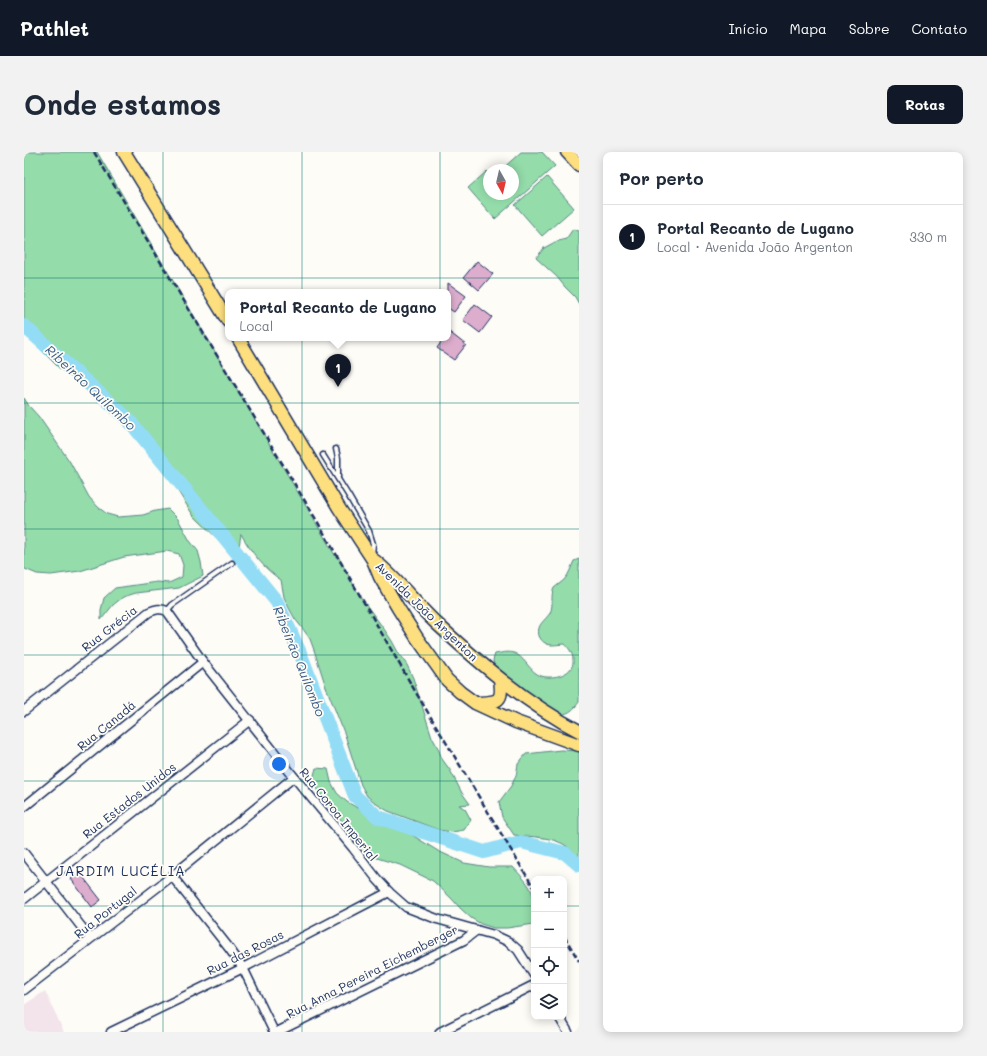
<!DOCTYPE html>
<html lang="pt">
<meta charset="utf-8">
<style>
:root{--surface:#fff;--page:#f2f2f3;--text:#1f2937;--muted:#747a83;--line:#e0e1e3;--accent:#111827}
body{margin:0;font-family:Mali,sans-serif;background:var(--page);color:var(--text)}
.controls{position:absolute;right:12px;bottom:12px;display:grid;overflow:hidden;border-radius:8px;box-shadow:0 2px 10px #0003}
.controls button{width:36px;height:36px;display:grid;place-items:center;padding:0;border:0;border-bottom:1px solid var(--line);background:var(--surface);color:var(--text);font:20px sans-serif}
.compass{position:absolute;left:459px;top:12px;width:36px;height:36px;border-radius:50%;background:var(--surface);box-shadow:0 2px 10px #0003;rotate:172deg}
.you{position:absolute;left:255px;top:612px;width:14px;height:14px;margin:-10px;border:3px solid #fff;border-radius:50%;background:#1a73e8;box-shadow:0 0 0 6px #1a73e833}
.badge{display:grid;place-items:center;width:26px;height:26px;border-radius:50%;background:var(--accent);color:#fff;font-size:13px;font-weight:700}
.pin{position:absolute;translate:-50% -33px;filter:drop-shadow(0 1px 2px #0008)}
.pin::after{content:'';position:absolute;top:21px;width:14px;height:12px;background:inherit;clip-path:polygon(0 0,100% 0,50% 100%)}
.popup{position:absolute;left:201px;top:137px;width:226px;height:52px;box-sizing:border-box;display:grid;place-content:center;border-radius:8px;background:var(--surface);filter:drop-shadow(0 1px 3px #0005);font-size:13px;white-space:nowrap;color:var(--muted)}
.popup b{font-size:15px;color:var(--text)}
.popup::after{content:'';position:absolute;left:50%;top:100%;margin-left:-8px;border:8px solid transparent;border-top-color:var(--surface)}
.list{margin:0;padding:0;list-style:none}
h2{display:flex;justify-content:space-between;align-items:center;height:52px;margin:0;padding:0 16px;font-size:17px}
h2 small{font-size:13px;font-weight:400;color:var(--muted)}
.list li{display:grid;grid-template-columns:26px 1fr auto;gap:12px;align-items:center;box-sizing:border-box;height:64px;padding:0 16px;border-top:1px solid var(--line)}
.list b{display:block;font-size:15px;white-space:nowrap}
.list p{margin:0;font-size:13px;white-space:nowrap;color:var(--muted)}
.list em{font-size:13px;font-style:normal;color:var(--muted)}
.icon{flex:none;width:22px;height:22px;fill:none;stroke:currentColor;stroke-width:2;stroke-linecap:round;stroke-linejoin:round}
.map{position:relative;flex:none;width:555px;height:880px;overflow:hidden;border-radius:8px}
header{display:flex;align-items:center;gap:24px;box-sizing:border-box;height:56px;padding:0 20px;background:var(--accent);color:#fff}
header strong{font-size:19px}
nav{display:flex;gap:22px;margin-inline-start:auto;font-size:14px}
.intro{display:flex;align-items:center;justify-content:space-between;box-sizing:border-box;height:96px;padding:0 24px}
h1{margin:0;font-size:28px}
.button{padding:10px 18px;border-radius:8px;background:var(--accent);color:#fff;font-size:14px;font-weight:700}
main{display:flex;gap:24px;padding:0 24px}
aside{flex:1;background:var(--surface);border-radius:8px;box-shadow:0 2px 10px #0003}
.map>svg:first-child{display:block}
</style>
<header>
<strong>Pathlet</strong>
<nav><a>Início</a><a>Mapa</a><a>Sobre</a><a>Contato</a></nav>
</header>
<div class="intro"><h1>Onde estamos</h1><a class="button">Rotas</a></div>
<main>
<div class="map">
<svg width="555" height="880" viewBox="0 0 555 880">
<rect width="100%" height="100%" fill="#fdfcf7"/>
<filter id="ink" filterUnits="userSpaceOnUse"><feTurbulence type="fractalNoise" baseFrequency=".025" numOctaves="2"/><feDisplacementMap in="SourceGraphic" scale="8" xChannelSelector="R" yChannelSelector="G"/><feConvolveMatrix kernelMatrix="1 2 1 2 8 2 1 2 1" color-interpolation-filters="sRGB"/></filter>
<g filter="url(#ink)">
<polygon fill="#f3e4eb" points="21,839 40,880 0,880 0,853"/>
<g fill="#94dcaa" stroke="#588684">
<path d="M0,0H73L312,405L314,404L335,443L360,477L368,489L375,502L383,513L389,526L408,585L414,596L418,607L426,618L438,641L446,652L435,653L441,657L447,668L440,678L428,680L415,678L364,659L354,653L343,644L337,633L321,583L302,535L290,498L286,487L279,477L271,467L265,456L260,445L257,428C240,417 227,400 217,382L215,395L208,397L202,395L169,363L155,341L150,322L134,301L104,273L88,255L36,217L0,181Z"/>
<polygon points="497,0 518,0 531,14 471,67 444,36 463,19 465,21 465,42 489,42 489,18 477,18"/>
<polygon points="523,25 550,56 518,84 491,53"/>
<polygon points="549,77 555,79 555,152 551,145 541,135 533,125 512,106 520,96 531,90 542,87"/>
<polygon points="0,246 5,254 15,265 46,310 65,345 74,355 83,362 94,365 107,364 119,363 131,359 144,357 154,367 166,389 174,399 177,410 179,424 155,436 112,441 99,445 89,453 77,468 77,458 80,446 91,436 133,430 145,431 158,425 159,413 155,402 143,399 100,405 56,419 27,423 13,422 1,417 0,415"/>
<path d="M555,407V550C548,560 541,565 529,560L470,514L469,508L471,502C477,501 484,499 490,501C500,505 504,516 513,522C523,529 551,524 549,508C549,502 545,496 541,492C537,492 533,493 528,493C520,493 512,485 515,476C516,471 523,466 526,461C530,453 526,444 530,436C533,433 537,431 540,428C545,423 547,415 550,409Z"/>
<path d="M537,598L555,599V706C551,703 548,698 544,695C529,684 507,685 490,683L478,665L475,650L487,634L492,624L494,612L502,602Z"/>
<path d="M292,616L304,617L307,630L313,641L323,650L357,669L383,680L414,699L440,711L465,715H489C496,723 506,732 509,743C512,750 510,765 510,772L483,776H470L457,772L447,766L437,757L427,746L409,729L376,713L353,706L341,698L332,690L318,669L293,638L289,627Z"/>
</g>
<g fill="none" stroke-linecap="round" stroke-linejoin="round">
<polyline stroke="#93dcf5" stroke-width="14" points="0,174 103,266 253,450 277,503 331,644 354,665 460,700 497,690 541,701 555,713"/>
</g>
<g fill="#ddadce" stroke="#1b2f5e">
<polygon points="453,109 469,122 455,138 440,125"/>
<polygon points="424,131 442,144 430,160 424,156"/>
<polygon points="451,152 468,165 456,181 439,168"/>
<polygon points="424,179 442,193 430,208 413,196 420,186 424,186"/>
<polygon points="56,721 77,748 68,755 47,727"/>
</g>
<g fill="none" stroke-linecap="round" stroke-linejoin="round">
<defs>
<g id="lane">
<polyline points="312,297 314,306 314,325"/>
<polyline points="299,303 324,343 345,379 349,392 348,402"/>
<polyline points="143,459 148,453 208,411"/>
</g>
<g id="street">
<path d="M0,559L125,460C132,457 136,456 143,459L179,510L270,625L329,696L353,727L365,740L382,755L413,767L470,783L485,790L494,798L510,823"/>
<polyline points="0,655 179,510"/>
<polyline points="0,701 66,786"/>
<polyline points="148,724 205,796 219,816 250,880"/>
<polyline points="0,747 226,568"/>
<polyline points="0,838 148,724 270,625"/>
<polyline points="535,865 544,880"/>
<polyline points="87,880 219,816 365,740"/>
<polyline points="253,880 440,788 453,778"/>
<polyline points="416,880 510,833"/>
</g>
<g id="primary">
<polyline points="100,0 204,169"/>
<polyline points="543,0 555,13"/>
<polyline points="214,186 315,356 349,408 356,425 374,456 393,486 423,528 436,540 451,551 492,570 555,593"/>
<path d="M351,409C373,427 390,450 411,470C454,510 503,552 555,579"/>
<path d="M454,551C475,550 479,550 476,527"/>
</g>
</defs>
<use href="#lane" stroke="#1b2f5e" stroke-width="7"/>
<use href="#street" stroke="#1b2f5e" stroke-width="11"/>
<use href="#primary" stroke="#1b2f5e" stroke-width="15"/>
<use href="#lane" stroke="#fdfcf7" stroke-width="4"/>
<use href="#street" stroke="#fdfcf7" stroke-width="8"/>
<use href="#primary" stroke="#fddf80" stroke-width="12"/>
<g stroke="#1b2f5e" stroke-width="2.5" stroke-dasharray="6 3" stroke-linecap="butt">
<polyline points="70,0 293,369 391,539 510,736"/>
<polyline points="540,784 555,809"/>
</g>
</g>
</g>
<path fill="none" stroke="#0f766e" stroke-width="1" stroke-opacity="0.55" d="M139,0V880M278,0V880M416,0V880M0,126H555M0,251H555M0,377H555M0,503H555M0,629H555M0,754H510M540,754H555"/>
<g text-anchor="middle" dominant-baseline="central" stroke-width="3.5" stroke-linejoin="round" paint-order="stroke">
<g font-size="12" fill="#1b2f5e" stroke="#fdfcf7">
<text transform="translate(403 459) rotate(44)">Avenida João Argenton</text>
<text transform="translate(85 476) rotate(-38)">Rua Grécia</text>
<text transform="translate(82 573) rotate(-39)">Rua Canadá</text>
<text transform="translate(105 648) rotate(-38)">Rua Estados Unidos</text>
<text transform="translate(315 662) rotate(51)">Rua Coroa Imperial</text>
<text transform="translate(81 760) rotate(-38)">Rua Portugal</text>
<text transform="translate(221 800) rotate(-27)">Rua das Rosas</text>
<text transform="translate(348 819) rotate(-27)">Rua Anna Pereira Eichemberger</text>
</g>
<g font-size="13" font-style="italic" fill="#395a84" stroke="#fdfcf7">
<text transform="translate(67 235) rotate(43)">Ribeirão Quilombo</text>
<text transform="translate(276 509) rotate(68)">Ribeirão Quilombo</text>
</g>
<g font-size="14" letter-spacing="1" fill="#1b2f5e" stroke="#fdfcf7">
<text x="97" y="718">JARDIM LUCÉLIA</text>
</g>
</g>
</svg>
<div class="controls">
<button>+</button>
<button>−</button>
<button><svg class="icon" aria-label="locate" viewBox="0 0 24 24"><circle cx="12" cy="12" r="6"/><path d="M12 2v4M12 18v4M2 12h4M18 12h4"/></svg></button>
<button><svg class="icon" aria-label="layers" viewBox="0 0 24 24"><path d="M12 4l9 5-9 5-9-5zM3 14l9 5 9-5"/></svg></button>
</div>
<svg class="compass" viewBox="-18 -18 36 36"><path d="M0-13l5 13h-10z" fill="#e53935"/><path d="M0 13l5-13h-10z" fill="#747a83"/></svg>
<div class="you"></div>
<div class="pin badge" style="left:314px;top:235px">1</div>
<div class="popup"><b>Portal Recanto de Lugano</b>Local</div>
</div>
<aside>
<h2>Por perto<small></small></h2>
<ul class="list">
<li><span class="badge">1</span><div><b>Portal Recanto de Lugano</b><p>Local · Avenida João Argenton</p></div><em>330 m</em></li>
</ul>
</aside>
</main>
